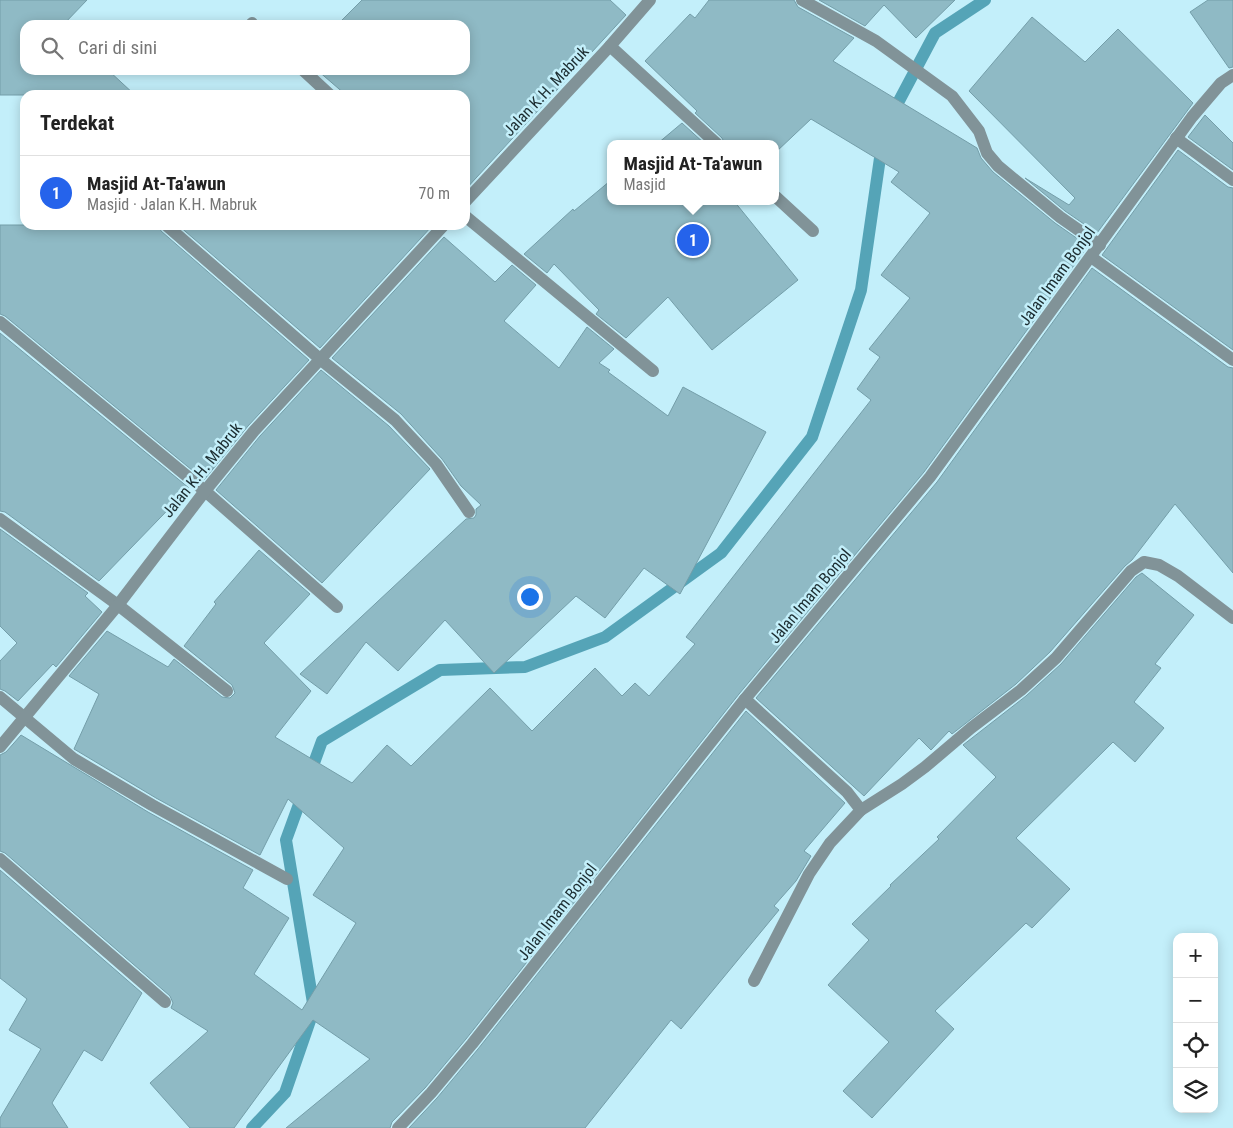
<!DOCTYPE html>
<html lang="id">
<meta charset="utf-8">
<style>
:root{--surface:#fff;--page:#f2f2f2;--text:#222;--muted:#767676;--line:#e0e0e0;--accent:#2563eb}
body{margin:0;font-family:"Roboto Condensed",sans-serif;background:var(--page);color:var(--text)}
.controls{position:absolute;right:15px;bottom:15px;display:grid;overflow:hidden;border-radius:10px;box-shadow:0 2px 12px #0003}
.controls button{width:45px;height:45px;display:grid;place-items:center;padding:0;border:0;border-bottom:1px solid var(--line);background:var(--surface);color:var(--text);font:25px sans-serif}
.you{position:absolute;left:529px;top:596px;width:18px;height:18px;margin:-12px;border:4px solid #fff;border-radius:50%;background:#1a73e8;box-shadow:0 0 0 8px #1a73e833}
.badge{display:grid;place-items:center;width:32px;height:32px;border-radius:50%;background:var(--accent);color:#fff;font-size:16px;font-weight:700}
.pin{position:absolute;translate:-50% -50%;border:2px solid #fff;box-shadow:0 1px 5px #0006}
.popup{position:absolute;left:607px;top:140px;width:172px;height:65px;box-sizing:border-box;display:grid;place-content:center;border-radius:10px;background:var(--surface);filter:drop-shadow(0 1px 4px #0005);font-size:16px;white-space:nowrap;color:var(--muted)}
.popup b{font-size:19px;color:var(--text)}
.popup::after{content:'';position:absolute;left:50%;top:100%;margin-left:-10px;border:10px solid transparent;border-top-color:var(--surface)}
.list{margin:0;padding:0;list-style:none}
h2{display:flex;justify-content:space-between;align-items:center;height:65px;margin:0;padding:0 20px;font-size:21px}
h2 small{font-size:16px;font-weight:400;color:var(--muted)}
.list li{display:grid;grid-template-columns:32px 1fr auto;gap:15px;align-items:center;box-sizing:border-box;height:75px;padding:0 20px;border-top:1px solid var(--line)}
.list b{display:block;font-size:19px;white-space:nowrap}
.list p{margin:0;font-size:16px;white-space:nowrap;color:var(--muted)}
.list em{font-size:16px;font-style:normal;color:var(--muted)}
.icon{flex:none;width:28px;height:28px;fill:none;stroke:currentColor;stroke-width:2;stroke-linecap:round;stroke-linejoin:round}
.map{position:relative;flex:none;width:1233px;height:1128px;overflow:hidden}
.search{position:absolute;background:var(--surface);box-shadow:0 2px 12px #0003;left:20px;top:20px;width:450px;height:55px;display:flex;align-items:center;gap:12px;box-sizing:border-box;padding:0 18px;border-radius:15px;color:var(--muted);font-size:19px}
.panel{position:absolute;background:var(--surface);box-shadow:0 2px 12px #0003;left:20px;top:90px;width:450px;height:140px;border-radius:15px}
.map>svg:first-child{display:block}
</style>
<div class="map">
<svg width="1233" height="1128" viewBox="0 0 1233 1128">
<rect width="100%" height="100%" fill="#c3effa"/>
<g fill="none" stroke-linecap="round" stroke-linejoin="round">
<g stroke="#55a4b7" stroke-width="12">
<polyline points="891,116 935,33 985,0"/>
<polyline points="252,1128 285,1093 314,1009 286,840 322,741 440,670 525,667 605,637 721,553 812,437 861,290 882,144"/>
</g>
</g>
<g fill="#8fbac5" stroke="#749ea9">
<polygon points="0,0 87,0 63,25 25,25 25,70 108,70 135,95 0,95"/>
<polygon points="362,0 610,0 626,15 465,190 465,95 346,95 317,70 465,70 465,25 337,25"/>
<polygon points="709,0 794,0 798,7 854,38 833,61 977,148 981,158 993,172 1055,223 1088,246 924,472 739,694 466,1039 425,1088 392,1122 390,1128 286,1128 370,1059 313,1020 234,1128 190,1128 150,1083 208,1031 171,1008 173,1003 170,996 5,853 0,851 0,755 6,752 21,735 148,812 253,870 243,888 289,918 254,974 302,1010 356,923 313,895 344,848 288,799 260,855 156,798 74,749 99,694 69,676 107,631 168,667 174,659 222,697 230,698 235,693 232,685 184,646 216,604 214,602 259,550 310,594 264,643 311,691 275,737 352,783 387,745 411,766 490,688 532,731 595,668 622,696 635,683 649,696 695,644 686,637 871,400 857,389 880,357 869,349 910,298 881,275 930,213 891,182 899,172 811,119 776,152 776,144 725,144 722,138 695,113 697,111 645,61 690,14 695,18"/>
<polygon points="819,0 955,0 916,38 884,5 865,26"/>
<polygon points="1208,0 1233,0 1233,67 1229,68 1190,12"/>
<polygon points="1032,17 1085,62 1118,29 1193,103 1097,233 1065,211 1025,178 1069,205 1075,198 969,91"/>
<polygon points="1205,115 1233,143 1233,170 1188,137"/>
<polygon points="682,123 705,144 657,144"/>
<polygon points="1178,150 1228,187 1233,188 1233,350 1102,255"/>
<polygon points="610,181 610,201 734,201 798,280 712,350 668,297 626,338 596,314 599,310 554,264 547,273 524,254 573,209 574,211"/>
<polygon points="0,225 158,225 161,231 309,360 248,426 204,480 5,316 0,314"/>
<polygon points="178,225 431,225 432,226 320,348"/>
<polygon points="444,237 495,282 512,265 536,285 504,321 559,368 587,327 614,349 599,363 610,370 608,372 668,416 683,387 766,432 680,594 644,568 605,618 576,596 494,673 445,620 398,671 366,642 327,694 300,674 466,519 474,518 476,515 476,509 481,505 461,486 442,459 401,414 332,358"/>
<polygon points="1092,268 1228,367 1233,368 1233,573 1175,504 1132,560 1125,566 1050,652 1016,684 952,734 949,731 931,750 919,738 864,796 756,698 937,482"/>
<polygon points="0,333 189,488 99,581 5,512 0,511"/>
<polygon points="321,370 389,426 430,469 322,583 216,490 260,436"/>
<polygon points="0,529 88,593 85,596 102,612 56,667 53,664 18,701 5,691 0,689 0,661 17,643 0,626"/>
<polygon points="1142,573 1194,615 1155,664 1161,668 1134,702 1164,728 1135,762 1113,742 1016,838 1070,889 1032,928 1026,923 935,1011 954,1029 872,1118 843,1091 889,1042 828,985 869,940 852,924 891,886 890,885 939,839 937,837 996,777 963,745 1026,696 1061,664 1136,577"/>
<polygon points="746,711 845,803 804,851 811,856 796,881 774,906 779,910 681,1029 671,1020 585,1128 409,1128 437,1098 478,1049"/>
<polygon points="0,870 142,993 102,1061 84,1050 52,1103 68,1128 0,1128 0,1118 41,1049 9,1030 27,999 0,978"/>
</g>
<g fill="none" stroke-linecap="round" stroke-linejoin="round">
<g stroke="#819398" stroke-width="12">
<polyline points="802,0 876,41 952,96 979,131 987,153 998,166 1060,217 1100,245"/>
<polyline points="252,23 253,25"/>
<polyline points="610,46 717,144"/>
<polyline points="303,70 330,95"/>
<polyline points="1176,138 1233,180"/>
<polyline points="776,197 813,231"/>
<polyline points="465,202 610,46 650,0"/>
<polyline points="465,216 653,371"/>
<polyline points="166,225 320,359 395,420 436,464 469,512"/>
<polyline points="1091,257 1233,360"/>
<polyline points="0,322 205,491 337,607"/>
<polyline points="0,519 118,605 227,691"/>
<polyline points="0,697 74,759 152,805 287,879"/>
<polyline points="745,699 847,792 861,810"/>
<polyline points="0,747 118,605 205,491 254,431 444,225"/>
<polyline points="0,859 165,1002"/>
<polyline points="754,981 809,874 830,843 861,810 902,784 925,767 971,728 1021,690 1056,658 1131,571 1144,562 1159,565 1178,576 1233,618"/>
<polyline points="398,1128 431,1093 472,1044 745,699 930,477 1192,117 1221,83 1233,75"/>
</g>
</g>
<g text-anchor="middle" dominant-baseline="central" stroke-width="5" stroke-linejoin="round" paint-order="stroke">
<g font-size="16" fill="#1c2d31" stroke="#c3effa">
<text transform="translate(546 91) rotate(-47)">Jalan K.H. Mabruk</text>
<text transform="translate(1057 276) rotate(-54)">Jalan Imam Bonjol</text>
<text transform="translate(202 470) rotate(-51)">Jalan K.H. Mabruk</text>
<text transform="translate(810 596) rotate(-50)">Jalan Imam Bonjol</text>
<text transform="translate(557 912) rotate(-52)">Jalan Imam Bonjol</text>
</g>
</g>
</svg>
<div class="controls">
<button>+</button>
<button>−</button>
<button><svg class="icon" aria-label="locate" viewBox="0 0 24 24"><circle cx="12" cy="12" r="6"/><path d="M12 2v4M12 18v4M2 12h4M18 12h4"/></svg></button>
<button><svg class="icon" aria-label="layers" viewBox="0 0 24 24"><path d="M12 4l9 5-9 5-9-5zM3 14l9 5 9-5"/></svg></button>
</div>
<div class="you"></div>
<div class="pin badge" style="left:693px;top:240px">1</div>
<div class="popup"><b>Masjid At-Ta'awun</b>Masjid</div>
<div class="search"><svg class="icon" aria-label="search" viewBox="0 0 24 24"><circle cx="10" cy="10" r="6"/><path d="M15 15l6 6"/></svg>Cari di sini</div>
<section class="panel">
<h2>Terdekat<small></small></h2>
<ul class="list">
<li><span class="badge">1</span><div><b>Masjid At-Ta'awun</b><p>Masjid · Jalan K.H. Mabruk</p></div><em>70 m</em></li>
</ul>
</section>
</div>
